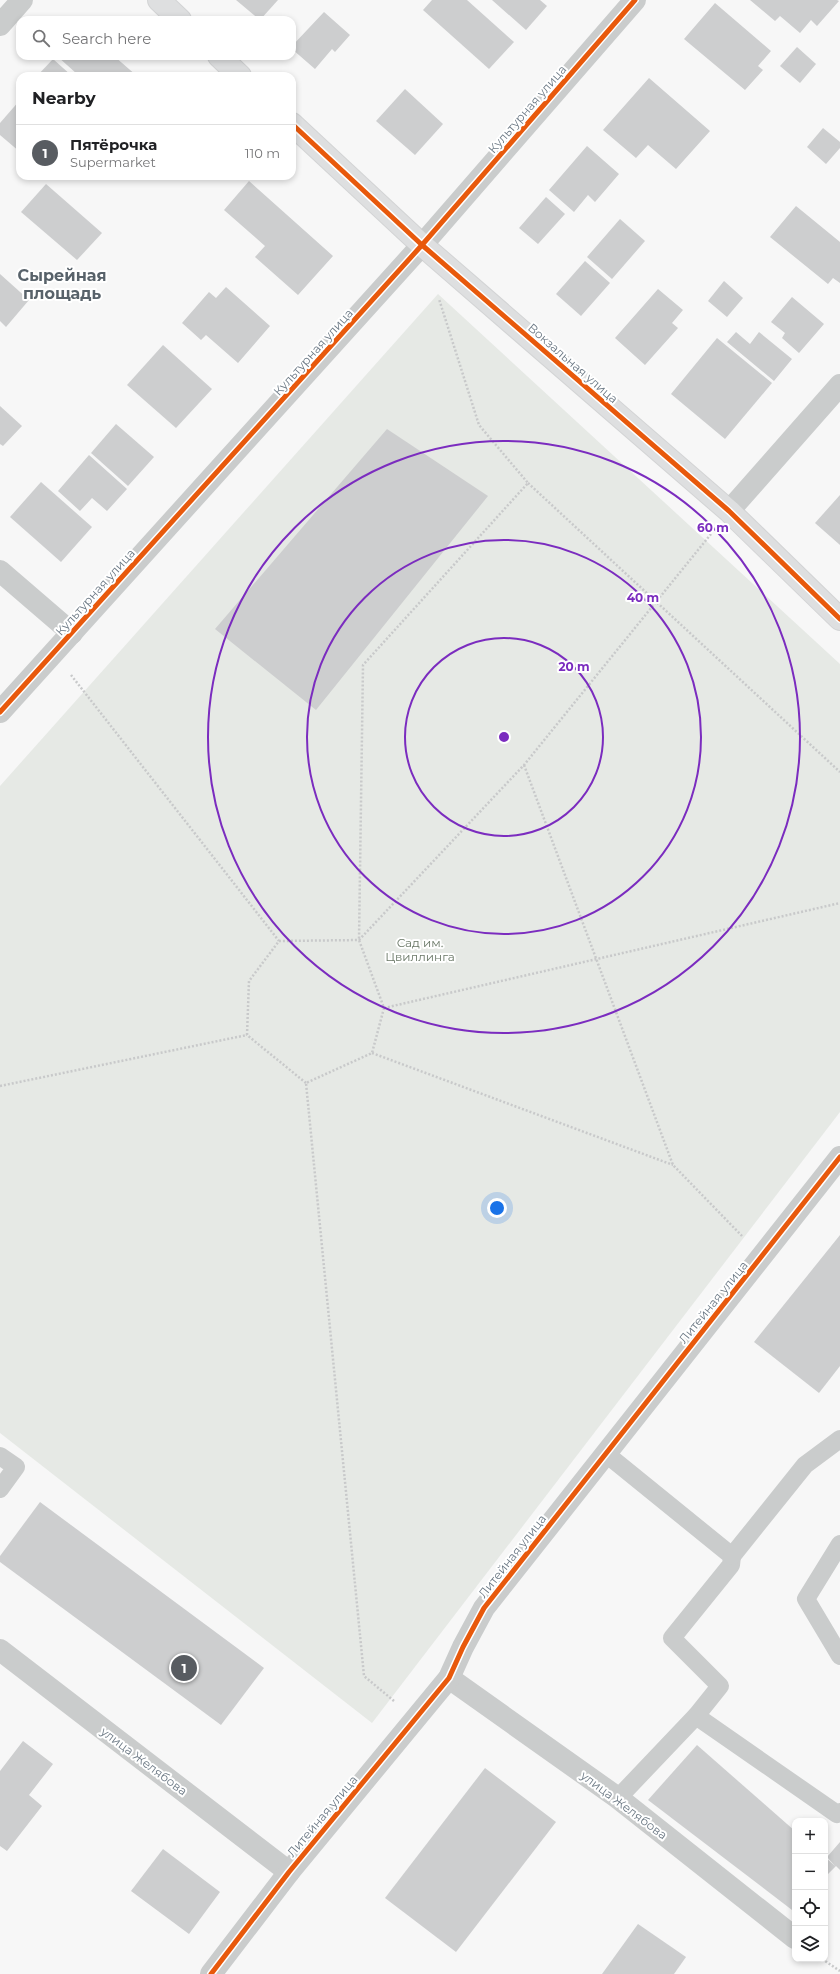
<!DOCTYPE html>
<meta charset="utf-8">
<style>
:root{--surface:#fff;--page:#f6f6f6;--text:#202124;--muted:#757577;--line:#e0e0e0;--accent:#585c61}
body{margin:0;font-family:Montserrat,sans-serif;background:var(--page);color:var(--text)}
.controls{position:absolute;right:12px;bottom:12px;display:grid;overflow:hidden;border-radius:8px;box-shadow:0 2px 6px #0003}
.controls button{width:36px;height:36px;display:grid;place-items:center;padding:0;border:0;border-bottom:1px solid var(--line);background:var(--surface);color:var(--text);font:20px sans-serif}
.you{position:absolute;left:497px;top:1208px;width:14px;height:14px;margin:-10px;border:3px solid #fff;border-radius:50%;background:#1a73e8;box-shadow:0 0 0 6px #1a73e833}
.badge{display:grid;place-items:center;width:26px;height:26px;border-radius:50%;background:var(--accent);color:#fff;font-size:13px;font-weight:700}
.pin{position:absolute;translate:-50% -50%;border:2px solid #fff;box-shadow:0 1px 4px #0006}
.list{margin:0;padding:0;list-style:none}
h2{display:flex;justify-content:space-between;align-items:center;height:52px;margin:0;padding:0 16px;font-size:17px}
h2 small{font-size:13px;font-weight:400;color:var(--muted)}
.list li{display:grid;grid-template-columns:26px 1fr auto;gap:12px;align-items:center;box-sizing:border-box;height:56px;padding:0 16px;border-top:1px solid var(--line)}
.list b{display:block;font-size:15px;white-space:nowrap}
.list p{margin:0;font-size:13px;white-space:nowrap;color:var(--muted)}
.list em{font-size:13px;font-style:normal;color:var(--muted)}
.icon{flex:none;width:22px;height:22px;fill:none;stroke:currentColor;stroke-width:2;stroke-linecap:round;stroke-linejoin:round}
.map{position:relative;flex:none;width:840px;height:1974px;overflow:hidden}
.search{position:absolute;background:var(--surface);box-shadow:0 2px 6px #0003;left:16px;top:16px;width:280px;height:44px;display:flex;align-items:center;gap:10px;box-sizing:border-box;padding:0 14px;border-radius:12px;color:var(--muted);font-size:15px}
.panel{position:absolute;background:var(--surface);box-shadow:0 2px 6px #0003;left:16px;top:72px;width:280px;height:108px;border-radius:12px}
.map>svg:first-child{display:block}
</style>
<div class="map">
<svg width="840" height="1974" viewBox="0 0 840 1974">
<rect width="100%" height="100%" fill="#f7f7f7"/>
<polygon fill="#e6e9e5" points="438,294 840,664 840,1112 372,1723 0,1433 0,786"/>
<g fill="#cdcecf">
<polygon points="236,0 278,0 260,20"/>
<polygon points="432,0 467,0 514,42 489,69 423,10"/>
<polygon points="492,0 540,0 547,6 526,30"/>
<polygon points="750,0 837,0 839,1 817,26 811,20 800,33 780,16 775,21"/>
<polygon points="715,3 771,51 758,66 763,70 745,90 684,39"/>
<polygon points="324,12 350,35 335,52 332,49 315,69 292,49 292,46"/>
<polygon points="797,47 816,64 800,83 780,66"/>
<polygon points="57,56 114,56 137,76 75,76 77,74"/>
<polygon points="53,59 72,76 37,76"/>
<polygon points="649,78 710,131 676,169 648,145 636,158 603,130"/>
<polygon points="405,89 443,124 415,155 376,121"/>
<polygon points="20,100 20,152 0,135 0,123"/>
<polygon points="823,128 840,142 840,148 826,164 807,147"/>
<polygon points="587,146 619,174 595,202 588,195 574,212 549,190"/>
<polygon points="249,181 333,256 298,295 255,257 265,246 224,210"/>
<polygon points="46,184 102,233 77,260 21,212"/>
<polygon points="546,197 565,214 538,244 519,228"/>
<polygon points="796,206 840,242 840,283 833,278 828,284 770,237"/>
<polygon points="620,219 645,241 612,279 587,257"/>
<polygon points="585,261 610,283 581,316 556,294"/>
<polygon points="0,274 29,300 6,327 0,321"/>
<polygon points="724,281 743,298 727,317 708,301"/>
<polygon points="226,287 270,326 238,363 206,335 201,340 182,323 209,292 216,298"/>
<polygon points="658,289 683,310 672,323 678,328 645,365 615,338"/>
<polygon points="792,297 824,324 799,353 782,338 785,333 771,322"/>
<polygon points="736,332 750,344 759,332 792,359 774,381 727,342"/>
<polygon points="717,338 772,383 725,439 671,394"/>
<polygon points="163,345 212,389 176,428 127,385"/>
<polygon points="0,406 22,426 3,446 0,444"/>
<polygon points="116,424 154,457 128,486 91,453"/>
<polygon points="387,429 488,496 316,710 215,629"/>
<polygon points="89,455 127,489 107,511 92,498 80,511 58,491"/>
<polygon points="41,482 92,527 61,562 10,517"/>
<polygon points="840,495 840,545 815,523"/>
<polygon points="840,1235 840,1366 819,1393 754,1342"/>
<polygon points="40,1502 264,1668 221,1725 0,1562 0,1556"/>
<polygon points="23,1741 53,1764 29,1795 42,1806 7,1851 0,1846 0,1771"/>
<polygon points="697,1745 795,1831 795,1908 792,1910 648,1800"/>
<polygon points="485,1768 556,1822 456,1952 385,1898"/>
<polygon points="840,1842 840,1870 836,1866 825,1877 825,1857 835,1866 827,1857"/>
<polygon points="163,1849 220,1892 189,1934 131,1891"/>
<polygon points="638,1924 686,1957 674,1974 602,1974"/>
</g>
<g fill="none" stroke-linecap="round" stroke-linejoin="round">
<defs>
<g id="secondary">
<polyline points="159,0 180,20"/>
<polyline points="219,56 240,76"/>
<polyline points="292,124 422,245 729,511 840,619"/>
</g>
</defs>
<use href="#secondary" stroke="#d3d4d5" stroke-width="24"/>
<g stroke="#c8c9ca" stroke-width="2.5" stroke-dasharray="2 2" stroke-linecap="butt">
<polyline points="528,483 840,772"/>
<polyline points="71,675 279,941"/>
<polyline points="524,765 673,1165 742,1236"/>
<polyline points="384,1008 840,903"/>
<polyline points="372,1053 673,1165"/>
<polyline points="306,1083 247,1035 249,981 279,941 359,940 524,765 711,534"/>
<polyline points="0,1086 247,1035"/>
<polyline points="394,1701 364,1676 306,1083 372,1053 384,1008 359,940 363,665 528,483 479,425 439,299"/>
<polyline points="822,1959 840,1971"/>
</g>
<g stroke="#cacccc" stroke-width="18">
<polyline points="605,1453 732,1556 731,1565 672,1638 720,1686 696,1716"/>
<polyline points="0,1456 16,1467 0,1489"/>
<polyline points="840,1544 806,1599 840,1656"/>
<polyline points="732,1556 805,1465 840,1439"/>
<polyline points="618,1798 696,1716 837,1814 840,1812"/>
</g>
<g stroke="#cacccc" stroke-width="22">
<polyline points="0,25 22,0"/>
<polyline points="729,511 840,385"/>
<polyline points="0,571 72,633"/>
<polyline points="0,712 422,245 635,0"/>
<polyline points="0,1650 289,1872"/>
<polyline points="449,1678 618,1798 795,1938"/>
<polyline points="211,1974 289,1872 449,1678 463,1647 484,1608 840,1157"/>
</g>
<use href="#secondary" stroke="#dedfe0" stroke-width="22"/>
<defs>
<g id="cycleway">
<polyline points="292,124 422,245 729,511 840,619"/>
<polyline points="0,712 422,245 635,0"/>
<polyline points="211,1974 289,1872 449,1678 463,1647 484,1608 840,1157"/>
</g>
</defs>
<use href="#cycleway" stroke="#fff" stroke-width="8"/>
<use href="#cycleway" stroke="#e8590c" stroke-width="5"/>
</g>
<g fill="none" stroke="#7b2cbf" stroke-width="2">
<circle cx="504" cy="737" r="99"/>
<circle cx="504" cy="737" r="197"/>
<circle cx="504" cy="737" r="296"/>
</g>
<g text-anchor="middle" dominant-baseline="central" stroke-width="4" stroke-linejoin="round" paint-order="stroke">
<g font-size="12" fill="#6b7884" stroke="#fff">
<text transform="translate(527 109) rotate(-49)">Культурная улица</text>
<text transform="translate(313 352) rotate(-48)">Культурная улица</text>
<text transform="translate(573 363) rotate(41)">Вокзальная улица</text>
<text transform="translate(95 592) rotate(-48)">Культурная улица</text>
<text transform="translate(713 1302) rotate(-51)">Литейная улица</text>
<text transform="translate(512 1556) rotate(-52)">Литейная улица</text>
<text transform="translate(144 1761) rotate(37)">улица Желябова</text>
<text transform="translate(624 1805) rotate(37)">улица Желябова</text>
<text transform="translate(322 1816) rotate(-50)">Литейная улица</text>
</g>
<g font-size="12" fill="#687665" stroke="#fff">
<text x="420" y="942">Сад им.<tspan x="420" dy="14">Цвиллинга</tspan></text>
</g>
<g font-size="16" font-weight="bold" fill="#58626a" stroke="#fff">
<text x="62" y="275">Сырейная<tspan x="62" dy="18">площадь</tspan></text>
</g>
</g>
<circle cx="504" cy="737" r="6" fill="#7b2cbf" stroke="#fff" stroke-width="2"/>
<g font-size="12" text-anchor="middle" font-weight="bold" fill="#7b2cbf" stroke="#fff" stroke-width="4" stroke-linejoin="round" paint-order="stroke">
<text x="713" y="532">60 m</text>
<text x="643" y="602">40 m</text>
<text x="574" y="671">20 m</text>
</g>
</svg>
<div class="controls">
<button>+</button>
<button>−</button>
<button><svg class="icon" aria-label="locate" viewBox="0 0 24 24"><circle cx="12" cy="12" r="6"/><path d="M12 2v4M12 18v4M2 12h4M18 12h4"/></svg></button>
<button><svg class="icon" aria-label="layers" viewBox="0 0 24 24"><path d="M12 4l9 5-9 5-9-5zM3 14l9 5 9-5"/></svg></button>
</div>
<div class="you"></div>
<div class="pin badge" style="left:184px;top:1668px">1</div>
<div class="search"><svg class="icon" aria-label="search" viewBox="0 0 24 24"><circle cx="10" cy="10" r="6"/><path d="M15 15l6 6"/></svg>Search here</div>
<section class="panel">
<h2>Nearby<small></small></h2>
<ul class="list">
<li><span class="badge">1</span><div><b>Пятёрочка</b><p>Supermarket</p></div><em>110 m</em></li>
</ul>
</section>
</div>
